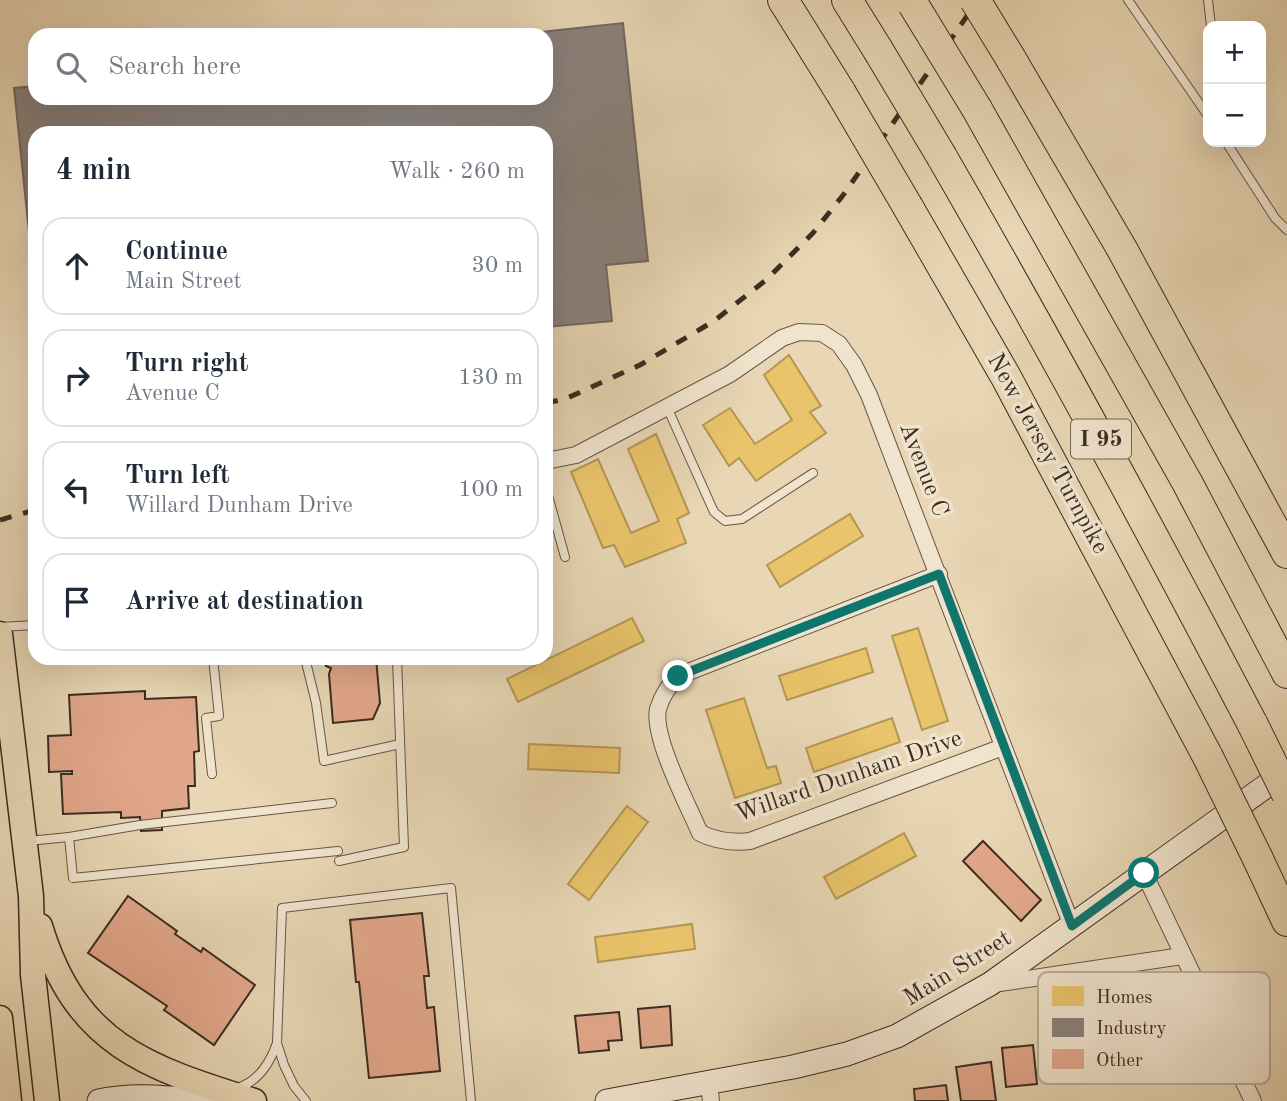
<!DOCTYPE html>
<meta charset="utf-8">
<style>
:root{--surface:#fff;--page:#f6f6f7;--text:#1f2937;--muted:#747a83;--line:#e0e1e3}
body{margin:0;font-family:"Old Standard TT",serif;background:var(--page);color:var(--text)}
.controls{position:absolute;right:21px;top:21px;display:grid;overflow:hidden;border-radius:14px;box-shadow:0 7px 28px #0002}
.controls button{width:63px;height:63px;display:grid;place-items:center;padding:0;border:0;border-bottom:2px solid var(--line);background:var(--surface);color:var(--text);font:35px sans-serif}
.stop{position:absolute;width:21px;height:21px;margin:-16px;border:5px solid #0f766e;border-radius:50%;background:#fff}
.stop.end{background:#0f766e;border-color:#fff;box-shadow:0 2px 7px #0008}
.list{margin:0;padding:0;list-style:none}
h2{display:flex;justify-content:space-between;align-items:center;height:91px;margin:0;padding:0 28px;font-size:30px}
h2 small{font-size:23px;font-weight:400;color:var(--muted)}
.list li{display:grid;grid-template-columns:46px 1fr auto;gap:21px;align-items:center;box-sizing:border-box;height:98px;margin:0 14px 14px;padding:0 14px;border:2px solid var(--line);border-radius:21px}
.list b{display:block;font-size:26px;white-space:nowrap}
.list p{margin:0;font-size:23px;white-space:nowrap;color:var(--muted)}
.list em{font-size:23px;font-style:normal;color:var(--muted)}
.icon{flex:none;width:38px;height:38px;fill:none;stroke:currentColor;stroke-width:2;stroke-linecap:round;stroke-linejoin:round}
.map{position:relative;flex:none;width:1287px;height:1101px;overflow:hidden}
.search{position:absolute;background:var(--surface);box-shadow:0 7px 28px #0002;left:28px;top:28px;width:525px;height:77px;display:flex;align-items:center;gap:18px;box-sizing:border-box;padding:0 24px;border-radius:21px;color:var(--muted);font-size:26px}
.panel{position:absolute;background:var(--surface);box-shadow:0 7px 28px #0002;left:28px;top:126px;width:525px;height:539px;border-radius:21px}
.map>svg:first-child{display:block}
</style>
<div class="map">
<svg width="1287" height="1101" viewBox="0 0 1287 1101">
<rect width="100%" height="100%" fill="#e8d6b4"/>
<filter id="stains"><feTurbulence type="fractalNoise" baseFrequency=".00286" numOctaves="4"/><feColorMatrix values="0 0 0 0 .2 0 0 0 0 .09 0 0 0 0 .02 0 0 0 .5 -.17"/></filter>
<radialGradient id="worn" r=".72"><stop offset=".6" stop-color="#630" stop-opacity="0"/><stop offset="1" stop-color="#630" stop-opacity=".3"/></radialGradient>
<g fill="#e9c46a" stroke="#b59654" stroke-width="2">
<polygon points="789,355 821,406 810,412 826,433 756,481 739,458 729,466 703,425 730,408 755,444 792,420 764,375"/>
<polygon points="656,434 689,513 677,519 686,543 625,567 614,545 603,548 571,472 598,459 631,533 659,521 628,449"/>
<polygon points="850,514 863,536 780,587 767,565"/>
<polygon points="632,618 644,641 518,702 507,679"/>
<polygon points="918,628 948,721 922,730 892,636"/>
<polygon points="866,648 873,672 787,700 779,676"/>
<polygon points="744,698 767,768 776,766 781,783 735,798 706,710"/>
<polygon points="892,718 900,742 814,772 806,748"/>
<polygon points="529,744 620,748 619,773 528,769"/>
<polygon points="627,806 648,822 589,900 568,884"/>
<polygon points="904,833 916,856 836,899 824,877"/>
<polygon points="692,924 695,949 598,962 595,937"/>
</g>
<polygon fill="#8a817c" stroke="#726861" stroke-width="2" points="623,23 648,261 606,265 612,321 546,327 546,133 35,133 35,290 14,88 35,86 35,98 546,98 546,35 513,35"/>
<g fill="#e2a78b" stroke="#3b2c21" stroke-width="2">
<polygon points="325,658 376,658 380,703 373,719 333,723 329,674 331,668 326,666"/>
<polygon points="145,691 145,699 196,697 199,751 194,752 195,786 188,786 189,808 162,811 162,830 141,831 140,817 121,818 121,812 63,814 61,774 72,774 72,771 49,772 48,736 71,735 69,695"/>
<polygon points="983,841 1041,900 1021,921 963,861"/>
<polygon points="128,896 177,931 175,934 201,952 203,948 255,985 214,1045 164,1010 167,1006 88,953"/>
<polygon points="422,913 429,976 424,976 427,1008 434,1007 440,1071 369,1078 359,982 356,982 350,920"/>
<polygon points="670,1006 672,1045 641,1048 638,1009"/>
<polygon points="619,1012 622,1040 608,1041 609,1050 579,1053 575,1016"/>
<polygon points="1033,1045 1037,1084 1006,1087 1002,1048"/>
<polygon points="991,1062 996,1101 961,1101 956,1067"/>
<polygon points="946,1085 948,1101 915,1101 914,1089"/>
</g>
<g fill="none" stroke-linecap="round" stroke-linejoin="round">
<defs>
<g id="service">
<polyline points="1128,0 1208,116"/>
<polyline points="1208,0 1211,26"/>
<polyline points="1226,142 1275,218 1287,230"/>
<polyline points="667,407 714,512 725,521 742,519 813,473"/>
<polyline points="546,488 565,557"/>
<polyline points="0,627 35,625"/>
<polyline points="305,658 316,703 324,761 400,744"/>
<polyline points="212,774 206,718 219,716 213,658"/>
<polyline points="69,837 140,825 332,803"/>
<polyline points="28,841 69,837 73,878 338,851"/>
<polyline points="339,861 404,847 397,658"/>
<path d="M237,1088C258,1082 270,1063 277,1043"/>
<polyline points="306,1101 294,1086 284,1065 277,1043 282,908 451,888 471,1101"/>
</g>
<g id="minor">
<polyline points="546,461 576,455 730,374 782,338 799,332 822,333 839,344 854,365 869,395 1072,926"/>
<path d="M939,574L678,676C669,686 662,695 658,709C652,737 688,805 700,833C716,841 731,843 750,841L1003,747"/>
<polyline points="1144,873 1253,1101"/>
<polyline points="993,984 1182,956"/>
<polyline points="709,1084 711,1101"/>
</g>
<g id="secondary">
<path d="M99,1101C134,1093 170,1098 205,1101"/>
<polyline points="607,1101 793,1067 847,1054 897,1036 990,984 1287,771"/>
</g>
<g id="primary">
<polyline points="0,634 31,896 33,975 47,1101"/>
<path d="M40,926C76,1045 146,1067 254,1101"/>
<polyline points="0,1018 9,1101"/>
</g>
<g id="motorway">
<polyline points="783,0 841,93"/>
<polyline points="847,0 878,50"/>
<polyline points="1011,59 1122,249 1287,553"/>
<polyline points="977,109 1188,484 1287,673"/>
<path d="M942,157C1050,344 1153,534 1253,725"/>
<polyline points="908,207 1006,377 1208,757"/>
<polyline points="1258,859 1287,921"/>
</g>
</defs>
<use href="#service" stroke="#665646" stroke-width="10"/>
<use href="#minor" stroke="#665646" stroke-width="18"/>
<use href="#secondary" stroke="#3b2c21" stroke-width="25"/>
<use href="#primary" stroke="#3b2c21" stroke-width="27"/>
<use href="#motorway" stroke="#3b2c21" stroke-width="32"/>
<use href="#service" stroke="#f0e4ce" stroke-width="8"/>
<use href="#minor" stroke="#f0e4ce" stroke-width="16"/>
<use href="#secondary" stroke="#f0e4ce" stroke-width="23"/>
<use href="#primary" stroke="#e8d6b4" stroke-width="24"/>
<use href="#motorway" stroke="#e8d6b4" stroke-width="30"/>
<g stroke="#3b2c21" stroke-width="5" stroke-dasharray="12 12" stroke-linecap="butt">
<polyline points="546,403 565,399 640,365 714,321 766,280 813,233 844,194 978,0"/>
<polyline points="0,520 35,510"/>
</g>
<defs>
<g id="motorway-bridge">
<polyline points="975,0 1011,59"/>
<polyline points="913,4 977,109"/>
<polyline points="878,50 942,157"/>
<polyline points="841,93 908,207"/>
<polyline points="1253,725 1287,794"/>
<polyline points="1208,757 1258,859"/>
</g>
</defs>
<use href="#motorway-bridge" stroke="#3b2c21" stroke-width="32" stroke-linecap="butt"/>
<use href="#motorway-bridge" stroke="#e8d6b4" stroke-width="30"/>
</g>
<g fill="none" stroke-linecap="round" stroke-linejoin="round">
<polyline stroke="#0f766e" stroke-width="9" points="678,676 939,574 1072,926 1144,873"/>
</g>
<g text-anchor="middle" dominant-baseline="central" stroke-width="7" stroke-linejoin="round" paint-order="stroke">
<rect fill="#f0e4ce" stroke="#716355" stroke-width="2" x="1071" y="419.5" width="60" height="39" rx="5"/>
<g font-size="23" font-weight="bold" fill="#3b2c21">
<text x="1101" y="439">I 95</text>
</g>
<g font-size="24" fill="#3b2c21" stroke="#f0e4ce">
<text transform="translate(1047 454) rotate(61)">New Jersey Turnpike</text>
<text transform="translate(923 470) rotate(69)">Avenue C</text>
<text transform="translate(849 777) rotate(-19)">Willard Dunham Drive</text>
<text transform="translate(958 969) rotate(-32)">Main Street</text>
</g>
</g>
<rect x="1038" y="972" width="232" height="112" rx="10" fill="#f0e4ce" stroke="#baad9a" stroke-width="2"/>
<rect x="1052" y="986" width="32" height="20" fill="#e9c46a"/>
<rect x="1052" y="1018" width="32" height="19" fill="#8a817c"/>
<rect x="1052" y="1049" width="32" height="20" fill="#e2a78b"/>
<g font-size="19" fill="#3b2c21">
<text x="1096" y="1003">Homes</text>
<text x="1096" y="1034">Industry</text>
<text x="1096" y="1066">Other</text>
</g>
<rect width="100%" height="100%" filter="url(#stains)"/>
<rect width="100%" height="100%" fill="url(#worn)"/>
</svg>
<div class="controls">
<button>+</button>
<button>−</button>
</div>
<div class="stop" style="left:1144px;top:873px"></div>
<div class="stop end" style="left:678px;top:676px"></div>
<div class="search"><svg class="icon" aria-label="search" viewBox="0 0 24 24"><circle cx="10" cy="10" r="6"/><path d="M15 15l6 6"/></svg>Search here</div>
<section class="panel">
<h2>4 min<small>Walk · 260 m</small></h2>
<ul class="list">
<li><svg class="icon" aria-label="ahead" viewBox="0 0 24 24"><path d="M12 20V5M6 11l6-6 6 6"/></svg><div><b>Continue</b><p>Main Street</p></div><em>30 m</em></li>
<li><svg class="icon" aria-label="right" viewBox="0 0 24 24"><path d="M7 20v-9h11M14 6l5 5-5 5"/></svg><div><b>Turn right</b><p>Avenue C</p></div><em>130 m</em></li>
<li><svg class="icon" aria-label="left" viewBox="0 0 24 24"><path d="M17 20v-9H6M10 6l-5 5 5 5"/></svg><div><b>Turn left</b><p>Willard Dunham Drive</p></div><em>100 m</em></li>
<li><svg class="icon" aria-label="arrive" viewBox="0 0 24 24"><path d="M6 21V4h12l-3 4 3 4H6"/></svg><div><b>Arrive at destination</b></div></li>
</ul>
</section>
</div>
